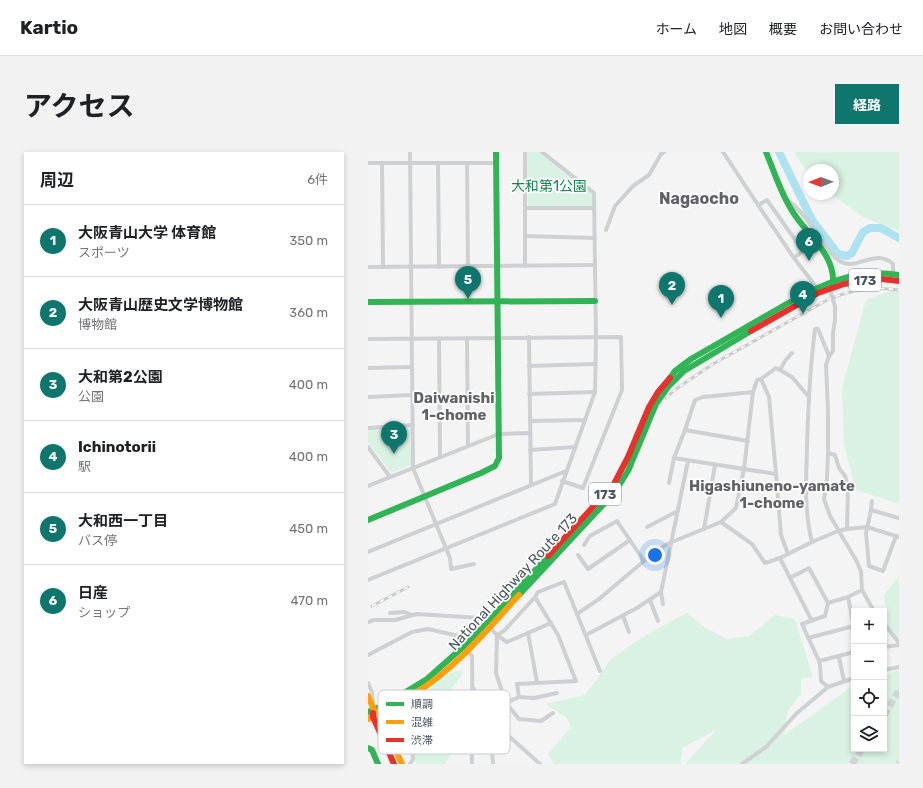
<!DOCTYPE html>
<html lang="ja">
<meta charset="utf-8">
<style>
:root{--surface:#fff;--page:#f2f2f2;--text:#202124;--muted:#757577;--line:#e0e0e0;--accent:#0f766e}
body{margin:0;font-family:Rubik,"Noto Sans JP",sans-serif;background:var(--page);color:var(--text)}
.controls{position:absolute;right:12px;bottom:12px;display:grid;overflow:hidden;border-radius:0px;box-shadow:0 2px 6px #0003}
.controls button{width:36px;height:36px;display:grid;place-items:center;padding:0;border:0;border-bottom:1px solid var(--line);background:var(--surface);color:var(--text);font:20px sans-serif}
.compass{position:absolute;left:435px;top:12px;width:36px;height:36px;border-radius:50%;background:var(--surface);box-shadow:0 2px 6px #0003;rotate:269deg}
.you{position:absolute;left:287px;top:403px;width:14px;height:14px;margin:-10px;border:3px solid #fff;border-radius:50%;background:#1a73e8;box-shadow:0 0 0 6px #1a73e833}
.badge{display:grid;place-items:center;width:26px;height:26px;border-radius:50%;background:var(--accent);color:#fff;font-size:13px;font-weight:700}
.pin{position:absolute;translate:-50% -33px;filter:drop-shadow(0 1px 2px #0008)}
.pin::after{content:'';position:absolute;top:21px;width:14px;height:12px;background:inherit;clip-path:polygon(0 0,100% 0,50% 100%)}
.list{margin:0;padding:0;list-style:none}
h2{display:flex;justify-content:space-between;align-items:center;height:52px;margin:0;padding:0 16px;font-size:17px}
h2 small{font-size:13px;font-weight:400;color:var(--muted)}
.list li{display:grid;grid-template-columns:26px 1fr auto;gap:12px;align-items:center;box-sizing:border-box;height:72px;padding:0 16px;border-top:1px solid var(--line)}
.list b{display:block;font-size:15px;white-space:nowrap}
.list p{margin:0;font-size:13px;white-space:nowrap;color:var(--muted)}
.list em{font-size:13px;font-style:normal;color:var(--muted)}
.icon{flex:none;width:22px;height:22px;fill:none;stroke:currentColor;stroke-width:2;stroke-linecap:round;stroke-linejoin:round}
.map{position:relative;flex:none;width:531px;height:612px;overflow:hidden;border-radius:0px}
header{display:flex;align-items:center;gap:24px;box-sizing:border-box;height:56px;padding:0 20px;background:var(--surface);border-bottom:1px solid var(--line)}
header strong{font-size:19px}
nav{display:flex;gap:22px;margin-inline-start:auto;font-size:14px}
.intro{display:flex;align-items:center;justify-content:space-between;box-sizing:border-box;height:96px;padding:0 24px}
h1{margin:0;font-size:28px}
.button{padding:10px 18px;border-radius:0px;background:var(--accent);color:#fff;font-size:14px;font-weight:700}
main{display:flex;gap:24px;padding:0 24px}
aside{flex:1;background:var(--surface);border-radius:0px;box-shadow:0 2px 6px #0003}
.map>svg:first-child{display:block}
</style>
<header>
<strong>Kartio</strong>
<nav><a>ホーム</a><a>地図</a><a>概要</a><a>お問い合わせ</a></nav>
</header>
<div class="intro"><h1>アクセス</h1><a class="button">経路</a></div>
<main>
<aside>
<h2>周辺<small>6件</small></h2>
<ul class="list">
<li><span class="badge">1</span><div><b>大阪青山大学 体育館</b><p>スポーツ</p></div><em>350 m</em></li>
<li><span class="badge">2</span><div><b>大阪青山歴史文学博物館</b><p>博物館</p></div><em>360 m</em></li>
<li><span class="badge">3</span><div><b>大和第2公園</b><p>公園</p></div><em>400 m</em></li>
<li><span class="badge">4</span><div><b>Ichinotorii</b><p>駅</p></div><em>400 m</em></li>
<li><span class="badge">5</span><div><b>大和西一丁目</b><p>バス停</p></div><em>450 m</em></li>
<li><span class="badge">6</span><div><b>日産</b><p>ショップ</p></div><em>470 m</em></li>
</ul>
</aside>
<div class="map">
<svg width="531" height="612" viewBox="0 0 531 612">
<rect width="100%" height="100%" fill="#f4f4f4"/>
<g fill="#d9f2e3">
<polygon points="159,0 171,0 225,42 225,55 160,55"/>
<polygon points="426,0 531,0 531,79 497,66 462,42 465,42 465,18 441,18 441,23"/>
<polygon points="525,138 531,139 531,352 488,338 476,293 474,236 498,148"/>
<polygon points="0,276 40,276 42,278 43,313 24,321 0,290"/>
<polygon points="531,424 531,488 520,473 516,443"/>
<polygon points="319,461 336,475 359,487 381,484 407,463 427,467 445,525 433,527 433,541 420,559 416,583 486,533 486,597 516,597 516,523 531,518 531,612 317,612 348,578 314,596 313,612 186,612 180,602 203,575 198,565 177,552 217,543 244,506 281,481"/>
<path d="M93,518L95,521L84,536L80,562L68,575L67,587L72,592L82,595L83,602L77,612H48C45,597 41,585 33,572L25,570L22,563L51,547L82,521Z"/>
</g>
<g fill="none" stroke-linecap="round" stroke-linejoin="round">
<polyline stroke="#aee2f0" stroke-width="8" points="411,0 444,68 470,102 479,104 484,101 495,80 502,76 513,76 531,86"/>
<g stroke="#d2d4d7" stroke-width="7" stroke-dasharray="7 3.5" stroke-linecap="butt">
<polyline points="516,563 531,539"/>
<polyline points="484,612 494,597"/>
<polyline points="530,612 531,611"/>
</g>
<g stroke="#ced0d2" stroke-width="4">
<polyline points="42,0 45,316 82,406 83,417 106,412"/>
<polyline points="157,0 157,114"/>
<polyline points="355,0 390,53"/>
<polyline points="0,11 128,11"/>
<polyline points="14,11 15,115"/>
<polyline points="70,11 71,115"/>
<polyline points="99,11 100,114"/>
<path d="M419,48C434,58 443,74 453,88C458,95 464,105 472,109C488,120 508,95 525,112V122"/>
<polyline points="157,56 226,56"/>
<polyline points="238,78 247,54 265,34 281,23 293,2 296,0"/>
<polyline points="157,84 226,86"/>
<polyline points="435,99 448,91"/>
<polyline points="426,106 435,99 399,48 390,53 426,106 449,136"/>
<polyline points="0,115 227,113"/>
<polyline points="464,135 463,142 467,154 467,168 465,181 465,199 461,204 458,213 460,259 460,301 459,326 456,347 462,364 488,408 493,419 494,438 480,445 460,451 457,464 434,472 451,509 486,500"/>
<polyline points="161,185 163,333"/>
<polyline points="71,186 72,305"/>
<polyline points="99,186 100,294"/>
<polyline points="0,187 253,185 254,238 215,336 194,329"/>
<polyline points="161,214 227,212"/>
<polyline points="0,216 44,215"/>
<polyline points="412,218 424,225 440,244"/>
<polyline points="393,227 401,245 408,322"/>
<polyline points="161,242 227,240"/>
<polyline points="0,245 44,243"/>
<polyline points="162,269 217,268"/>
<polyline points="0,276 45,273"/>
<polyline points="317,278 380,289"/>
<polyline points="0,295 22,325"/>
<polyline points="162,298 207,295"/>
<polyline points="460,301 467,303 471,316 477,324 480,335 479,377"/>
<polyline points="301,331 306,306"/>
<polyline points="0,334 131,282 162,281"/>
<polyline points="504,349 503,358 531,366"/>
<polyline points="503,358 498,381 501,414 515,419 528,384"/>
<polyline points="353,370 384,392 397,411 412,406"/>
<polyline points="279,375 310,359"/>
<polyline points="336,377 347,313"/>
<path d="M444,390C436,359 438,328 439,296C440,256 442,216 447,177H450L461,204"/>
<polyline points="216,393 222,384 249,369 276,409"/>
<polyline points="0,400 198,319"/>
<polyline points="420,402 413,383 408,322 306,306 317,278 327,248 335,245 385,240 389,228 393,227 408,216 412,218 417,209 424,201"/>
<polyline points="210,403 220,417 262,388"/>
<polyline points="422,426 412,406 444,390 470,379 479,377 499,375 531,385"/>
<polyline points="0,428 187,352 227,240 228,185 226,41 174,0"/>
<polyline points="494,438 506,459"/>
<polyline points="167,445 136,479 129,483 128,521 138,551 151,545 149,532 208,529 190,483 167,445 170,440 196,430 209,462 231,447 276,409 299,392 353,370 368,356 376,317 385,240"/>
<polyline points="480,445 486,475"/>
<polyline points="282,448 290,469"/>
<polyline points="295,452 293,440 320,309"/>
<polyline points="22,461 36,460 44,463"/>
<polyline points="209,462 232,519"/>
<polyline points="255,464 261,480"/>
<polyline points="444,469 422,426 441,416 460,451"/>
<polyline points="0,470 6,468 27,468 49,462 113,466 129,483 139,490 183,471"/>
<polyline points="516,471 531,491"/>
<polyline points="160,481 169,530"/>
<polyline points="218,483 269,456 293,440"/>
<polyline points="440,486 486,474"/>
<polyline points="516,495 531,493"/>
<path d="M99,499L104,504C105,540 103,576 104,612"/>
<polyline points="0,503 44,480 60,477 95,485 101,488"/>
<polyline points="471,505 476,529"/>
<polyline points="451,509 452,513 453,529 460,535 486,526"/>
<polyline points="516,518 531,515"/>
<polyline points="0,531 4,540 5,551"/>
<polyline points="106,537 113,554 134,578 172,612"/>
<polyline points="151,545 166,546 189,541"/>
<polyline points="138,551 151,567 173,569 185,561"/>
<path d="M124,566C129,560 132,554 138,549"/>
<path d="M17,577C23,574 27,572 31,576L45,603V607L42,612"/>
<polyline points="77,580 103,580"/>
<polyline points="104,600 124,599 125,612"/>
<polyline points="374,612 398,595 429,561 460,535"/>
</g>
<g stroke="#30b455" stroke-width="6">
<path d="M398,0C406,19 412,39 423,57C437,82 468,101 465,133"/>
<path d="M433,144C466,127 494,117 531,123"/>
<polyline points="0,150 227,149"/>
<polyline points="302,226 307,219 323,207 422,150"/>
<polyline points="0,368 113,321 127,314 131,306 128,0"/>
<polyline points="151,443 247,340 260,319 288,252 300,235 316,219 383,179"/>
<polyline points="0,560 18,552 59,527 95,495 118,472 180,404"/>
<polyline points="0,596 4,598 10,612"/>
</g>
<g stroke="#ff9f0a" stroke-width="6">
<polyline points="0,544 6,558 11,562 34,612"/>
<path d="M0,567C15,559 32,551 46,542C87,517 119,478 151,443"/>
</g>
<g stroke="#e5322d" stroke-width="6">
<polyline points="383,179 450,141 476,132 505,126 531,129"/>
<polyline points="180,404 246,332 260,305 281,255 290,240 302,226"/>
<polyline points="5,561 5,565 26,612"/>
</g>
<defs>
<g id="rail">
<path d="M298,246L308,237L345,212L461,147C483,138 507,134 531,138"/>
<polyline points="4,454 40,435"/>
</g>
</defs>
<use href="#rail" stroke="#c9cacc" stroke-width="3"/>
<use href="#rail" stroke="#fff" stroke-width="1.5" stroke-dasharray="4.5" stroke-linecap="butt"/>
</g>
<g text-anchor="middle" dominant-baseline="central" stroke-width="3.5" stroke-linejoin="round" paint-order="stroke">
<g fill="#fff" stroke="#808990" stroke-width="1">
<rect x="481" y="117" width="32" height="22" rx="3"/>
<rect x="221" y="331" width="32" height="22" rx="3"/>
</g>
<g font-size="13" font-weight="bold" fill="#4a5661">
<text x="497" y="128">173</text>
<text x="237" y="342">173</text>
</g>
<g font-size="14" fill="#17864f" stroke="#fff">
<text x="181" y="34">大和第1公園</text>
</g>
<g font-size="14" fill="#4a5661" stroke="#fff">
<text transform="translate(145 430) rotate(-47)">National Highway Route 173</text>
</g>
<g font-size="15" font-weight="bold" fill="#5f6368" stroke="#fff">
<text x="86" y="246">Daiwanishi<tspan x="86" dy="17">1-chome</tspan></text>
<text x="404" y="334">Higashiuneno-yamate<tspan x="404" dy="17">1-chome</tspan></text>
</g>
<g font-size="16" font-weight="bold" fill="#5f6368" stroke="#fff">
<text x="331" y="46">Nagaocho</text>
</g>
</g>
<rect x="10" y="538" width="132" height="64" rx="6" fill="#fff" stroke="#c9ccd0" stroke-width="1"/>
<rect x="18" y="550" width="18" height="4" fill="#30b455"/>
<rect x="18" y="568" width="18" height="4" fill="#ff9f0a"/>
<rect x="18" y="586" width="18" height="4" fill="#e5322d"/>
<g font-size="11" fill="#4a5661">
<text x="43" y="556">順調</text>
<text x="43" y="574">混雑</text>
<text x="43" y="592">渋滞</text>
</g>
</svg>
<div class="controls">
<button>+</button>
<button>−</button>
<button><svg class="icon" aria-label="locate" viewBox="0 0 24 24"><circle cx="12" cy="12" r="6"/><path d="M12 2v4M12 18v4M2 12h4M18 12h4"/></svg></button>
<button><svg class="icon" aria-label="layers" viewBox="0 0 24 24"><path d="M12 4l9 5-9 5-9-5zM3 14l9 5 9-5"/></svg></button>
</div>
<svg class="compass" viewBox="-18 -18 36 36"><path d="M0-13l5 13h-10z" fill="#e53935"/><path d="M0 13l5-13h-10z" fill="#757577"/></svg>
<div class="you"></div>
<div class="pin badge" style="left:353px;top:166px">1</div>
<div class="pin badge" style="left:304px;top:153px">2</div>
<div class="pin badge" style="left:26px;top:302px">3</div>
<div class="pin badge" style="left:435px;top:162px">4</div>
<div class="pin badge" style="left:100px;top:147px">5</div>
<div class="pin badge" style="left:441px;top:109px">6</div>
</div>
</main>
